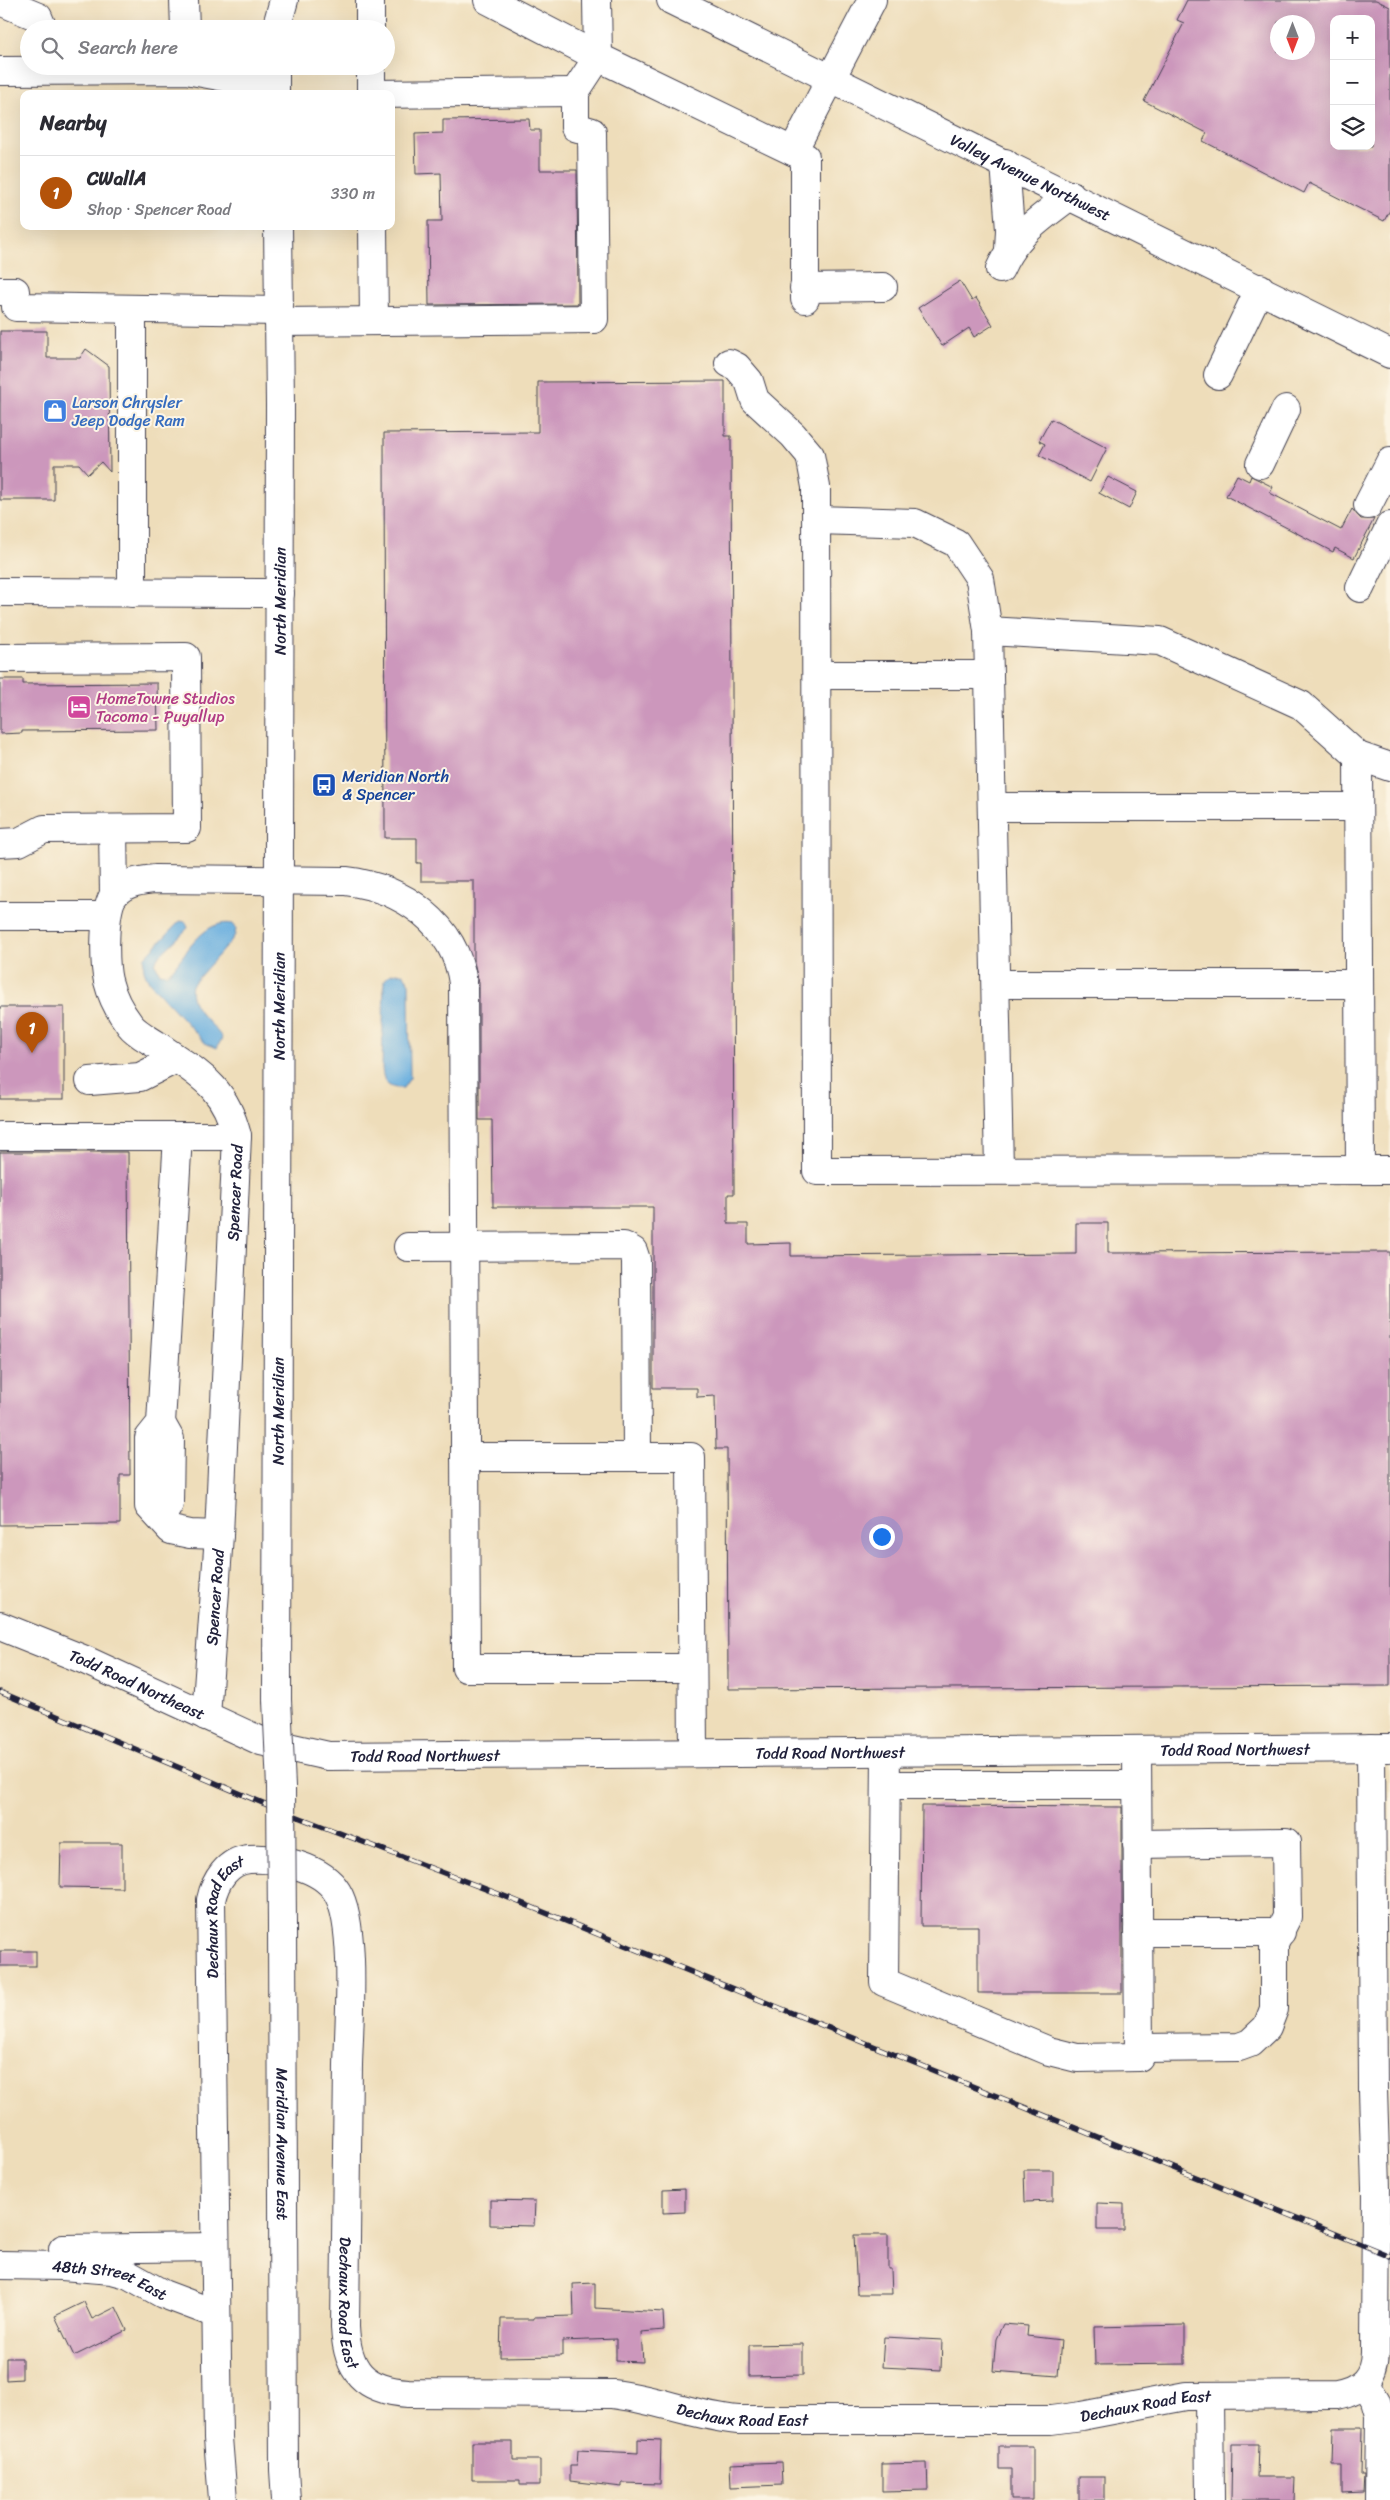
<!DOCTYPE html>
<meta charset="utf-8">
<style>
:root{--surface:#fff;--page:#f2f2f3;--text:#2b2b33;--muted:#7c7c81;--line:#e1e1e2;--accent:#b45309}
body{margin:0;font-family:Sriracha,sans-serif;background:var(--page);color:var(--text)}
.controls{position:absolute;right:15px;top:15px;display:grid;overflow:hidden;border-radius:10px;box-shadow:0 5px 20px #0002}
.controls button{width:45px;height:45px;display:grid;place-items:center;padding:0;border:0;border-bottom:1px solid var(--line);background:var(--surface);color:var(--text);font:25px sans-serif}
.compass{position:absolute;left:1270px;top:15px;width:45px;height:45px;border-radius:50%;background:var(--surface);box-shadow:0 5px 20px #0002;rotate:180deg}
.you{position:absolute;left:881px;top:1536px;width:18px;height:18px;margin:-12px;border:4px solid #fff;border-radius:50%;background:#1a73e8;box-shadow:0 0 0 8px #1a73e833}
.badge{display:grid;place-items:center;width:32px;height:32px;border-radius:50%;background:var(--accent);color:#fff;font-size:16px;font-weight:700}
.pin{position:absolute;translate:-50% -41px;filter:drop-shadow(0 1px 2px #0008)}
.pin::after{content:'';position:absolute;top:26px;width:18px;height:15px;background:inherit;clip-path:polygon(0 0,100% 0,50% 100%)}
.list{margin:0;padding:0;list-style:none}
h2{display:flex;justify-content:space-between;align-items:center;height:65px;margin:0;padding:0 20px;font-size:21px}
h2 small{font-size:16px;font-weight:400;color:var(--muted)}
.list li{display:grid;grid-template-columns:32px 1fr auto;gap:15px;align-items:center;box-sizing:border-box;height:75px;padding:0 20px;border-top:1px solid var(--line)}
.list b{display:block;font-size:19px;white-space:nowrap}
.list p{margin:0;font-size:16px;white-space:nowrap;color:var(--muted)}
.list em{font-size:16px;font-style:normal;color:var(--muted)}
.icon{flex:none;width:28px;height:28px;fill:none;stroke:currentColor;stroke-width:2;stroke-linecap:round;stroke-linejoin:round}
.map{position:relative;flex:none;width:1390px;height:2500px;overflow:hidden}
.search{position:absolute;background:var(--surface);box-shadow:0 5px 20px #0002;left:20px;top:20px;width:375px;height:55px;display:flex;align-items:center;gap:12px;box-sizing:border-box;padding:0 18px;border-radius:28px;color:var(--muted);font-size:19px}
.panel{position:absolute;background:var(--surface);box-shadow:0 5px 20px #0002;left:20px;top:90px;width:375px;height:140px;border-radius:10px}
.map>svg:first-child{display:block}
</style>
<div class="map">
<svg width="1390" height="2500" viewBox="0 0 1390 2500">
<rect width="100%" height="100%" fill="#fcf5e5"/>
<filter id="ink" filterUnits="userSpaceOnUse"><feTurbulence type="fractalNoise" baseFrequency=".02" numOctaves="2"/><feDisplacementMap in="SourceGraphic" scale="10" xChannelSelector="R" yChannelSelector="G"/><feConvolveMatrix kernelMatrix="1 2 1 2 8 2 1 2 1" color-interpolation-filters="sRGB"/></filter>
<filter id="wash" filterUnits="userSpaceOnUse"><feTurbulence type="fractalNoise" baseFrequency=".0096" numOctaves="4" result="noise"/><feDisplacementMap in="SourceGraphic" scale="20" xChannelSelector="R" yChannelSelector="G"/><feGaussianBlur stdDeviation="1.12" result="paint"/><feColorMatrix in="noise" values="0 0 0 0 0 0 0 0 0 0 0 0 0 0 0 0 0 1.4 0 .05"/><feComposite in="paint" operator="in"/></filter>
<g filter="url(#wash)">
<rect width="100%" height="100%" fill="#eeddba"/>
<g fill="#69afdf" stroke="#46688d">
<path d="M180,921L186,922L188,928L157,958L155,964L160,973L166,974L172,970C187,952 205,918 233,924L236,928L235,935L230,942L192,985C187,1008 211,1020 222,1038L217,1048L206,1044L150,983C145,974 141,967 145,957Z"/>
<path d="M396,973L404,974L409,983L410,1078L403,1088C387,1089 383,1082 382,1067L384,981L389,975Z"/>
</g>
<g id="blocks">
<g fill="#cc97bc" fill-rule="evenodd">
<path d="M1187,0H1376L1390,7V210L1384,221L1309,183L1304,193L1203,141L1207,133L1144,101L1184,23L1177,20ZM1334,19H1371V146H1334ZM1278,22H1308V52H1278Z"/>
<polygon points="529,119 530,130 540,130 540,170 577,170 578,304 429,305 428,221 442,221 441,173 416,174 415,134 443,133 443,120"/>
<polygon points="960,281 972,301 976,298 993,325 974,337 969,328 942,346 918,308"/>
<polygon points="0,331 47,331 47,358 80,358 86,349 109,366 110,472 101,462 88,474 79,464 54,464 54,500 0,500"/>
<polygon points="725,381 725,436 731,436 734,1194 728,1194 728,1224 748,1224 748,1244 791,1243 791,1256 1076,1254 1076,1223 1108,1223 1108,1253 1390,1252 1390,1686 728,1689 727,1449 716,1449 715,1396 697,1397 697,1388 653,1388 653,1207 493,1207 492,1120 479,1120 479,983 474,962 474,881 421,881 421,863 417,863 417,838 385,838 384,433 538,432 538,382"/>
<polygon points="1051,419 1107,448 1090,482 1039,455 1045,444 1039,441"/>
<polygon points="1237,475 1249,481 1251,476 1273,487 1270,493 1341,530 1352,509 1361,519 1374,519 1354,558 1335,548 1333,552 1226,496"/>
<polygon points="1108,477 1137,492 1129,509 1099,493"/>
<polygon points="0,679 23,679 23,684 157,683 158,730 22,731 22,733 0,734"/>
<rect x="0" y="1007" width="64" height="92"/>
<polygon points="0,1152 128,1152 130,1475 120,1475 120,1524 0,1525"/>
<polygon points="922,1806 1122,1807 1122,1993 978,1993 978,1926 921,1926"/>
<polygon points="61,1843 122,1843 122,1888 60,1887"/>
<rect x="0" y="1951" width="36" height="15"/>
<polygon points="1024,2170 1053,2170 1053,2201 1025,2202"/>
<polygon points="685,2189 685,2212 663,2213 663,2190"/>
<polygon points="490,2200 535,2201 534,2226 490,2225"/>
<polygon points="1097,2203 1124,2204 1124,2230 1097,2230"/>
<polygon points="854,2235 888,2235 888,2269 891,2269 892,2294 857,2294"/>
<polygon points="595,2283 595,2308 663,2312 664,2330 641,2332 643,2362 616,2361 616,2339 562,2341 562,2356 500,2357 501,2319 534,2319 534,2317 574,2316 573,2284"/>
<polygon points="84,2302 92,2319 116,2307 127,2330 74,2356 55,2316"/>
<polygon points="1003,2324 1028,2326 1027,2336 1061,2340 1058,2376 993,2371 996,2339"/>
<polygon points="1185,2325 1185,2364 1095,2365 1094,2327"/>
<polygon points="884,2337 942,2340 941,2370 882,2367"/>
<polygon points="803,2344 803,2375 749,2376 749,2345"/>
<polygon points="6,2358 22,2358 22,2379 6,2380"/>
<polygon points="1333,2428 1362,2428 1361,2476 1364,2476 1363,2493 1342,2494 1342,2465 1332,2465"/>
<polygon points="638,2439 661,2440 660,2484 622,2483 622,2487 570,2481 570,2466 577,2466 578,2450 638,2453"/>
<polygon points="472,2442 513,2442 513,2460 540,2460 540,2485 520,2485 520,2480 472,2480"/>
<polygon points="1232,2444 1258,2444 1257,2477 1295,2477 1294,2500 1231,2500"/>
<polygon points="999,2446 1033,2446 1033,2500 1011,2500 1011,2469 999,2469"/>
<polygon points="781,2462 782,2485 731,2487 730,2464"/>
<polygon points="927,2463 928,2490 882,2491 882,2464"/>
<rect x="1079" y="2477" width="26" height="23"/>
</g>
</g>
</g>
<g filter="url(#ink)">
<use href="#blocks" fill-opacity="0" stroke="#413e4e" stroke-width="1"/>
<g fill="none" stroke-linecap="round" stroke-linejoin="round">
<defs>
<g id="minor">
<polyline points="184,0 185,29"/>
<polyline points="370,0 370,29"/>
<polyline points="488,0 598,57 805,157 805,299"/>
<polyline points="0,1 38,17 43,29"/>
<polyline points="371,66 371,94"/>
<polyline points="0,71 186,70 275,86"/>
<polyline points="371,94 575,92"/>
<polyline points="793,151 872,0"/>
<polyline points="1005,163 1010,230 1009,249"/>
<polyline points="373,226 374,321"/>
<path d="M1000,269C1016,233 1040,219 1071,195"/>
<polyline points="804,288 883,287"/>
<polyline points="0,291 15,291 16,307 279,311"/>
<polyline points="132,310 132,593"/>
<polyline points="279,322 594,319 592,132 575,127 575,92 598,57 597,0"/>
<polyline points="729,363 737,367 749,381 755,400 793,435 810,455 816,487 817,1171 1390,1170"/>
<polyline points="1218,375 1260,288"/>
<polyline points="1260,464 1286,409"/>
<polyline points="1368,505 1390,462"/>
<polyline points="817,520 915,523 956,543 980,579 988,631 989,675 999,1170"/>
<polyline points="1360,588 1390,526"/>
<polyline points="0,592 280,593"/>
<polyline points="988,631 1160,641 1301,705 1358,756 1390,767"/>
<polyline points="0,658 186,657 187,828 44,829 19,842 0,843"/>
<polyline points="817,675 989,675"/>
<polyline points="1358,756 1360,1170"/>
<polyline points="992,807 1358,807"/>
<polyline points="113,829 114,895"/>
<polyline points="0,916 106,916"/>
<polyline points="996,984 1359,984"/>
<polyline points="90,1081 140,1077 176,1059"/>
<polyline points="0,1136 237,1136"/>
<polyline points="178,1136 161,1423 149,1438 149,1506 171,1530 190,1534 219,1535"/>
<polyline points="408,1247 624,1246 633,1251 636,1260 637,1457"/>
<polyline points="161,1423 170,1439 169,1504 161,1518"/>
<polyline points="465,1457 691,1457 693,1753"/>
<path id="s1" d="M0,1626L85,1660L261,1741L328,1756L1389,1748"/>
<path id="s2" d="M206,1716L219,1535L237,1136C224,1084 198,1074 157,1045C148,1039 136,1033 130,1025C120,1012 112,997 108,981C104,963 103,909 114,895C124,882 140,881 155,879L346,881C403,888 455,924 463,983L466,1668H692"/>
<polyline points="886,1752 884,1982 1049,2051 1077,2058 1139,2057 1137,1750"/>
<polyline points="886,1785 1137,1785"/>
<polyline points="1137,1844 1286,1842 1287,1917 1274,1943 1274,2009 1267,2027 1250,2043 1239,2047 1139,2048"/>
<polyline points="1138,1932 1281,1932"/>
<polyline points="63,2249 214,2247"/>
<path id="s3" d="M0,2265L62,2266L112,2270L127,2274L163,2294L216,2314"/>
<polyline points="1365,2383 1376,2401 1380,2415 1379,2500"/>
<polyline points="1209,2396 1210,2500"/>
<path id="s4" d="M223,2500L218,2438L211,1900C215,1881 227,1861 249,1859C277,1857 322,1867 337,1892C357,1924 349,2024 348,2065C347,2152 346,2239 345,2327C347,2371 364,2390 408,2393L613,2394C656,2399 695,2416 738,2420H1051L1081,2416L1186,2396L1337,2395C1362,2390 1374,2378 1375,2353L1376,2188L1373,2090L1371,1748"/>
</g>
<g id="major">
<path id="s5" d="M671,0L1390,354"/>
<polyline points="276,29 284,0"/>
<polyline points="275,66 275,94"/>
<path id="s6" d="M277,1700L280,404L278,226"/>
<path id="s7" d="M282,1926L284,2470L286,2500"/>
</g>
</defs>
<use href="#minor" stroke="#413e4e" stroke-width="30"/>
<use href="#major" stroke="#413e4e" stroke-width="30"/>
<use href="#minor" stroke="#fff" stroke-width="28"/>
<use href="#major" stroke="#fff" stroke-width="28"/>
<defs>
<polyline id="rail" points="0,1692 277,1809 509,1898 1390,2256"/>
</defs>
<use href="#rail" stroke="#22223b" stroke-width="5.5"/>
<use href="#rail" stroke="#fcf5e5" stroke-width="4" stroke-dasharray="11" stroke-linecap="butt"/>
<defs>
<polyline id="major-bridge" points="277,1700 281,1787 282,1926"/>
</defs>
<use href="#major-bridge" stroke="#413e4e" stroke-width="30" stroke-linecap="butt"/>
<use href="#major-bridge" stroke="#fff" stroke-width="28"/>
</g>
</g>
<defs>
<symbol id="shop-square" viewBox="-11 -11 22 22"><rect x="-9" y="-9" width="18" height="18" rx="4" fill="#3f7fe0" stroke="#fcf5e5"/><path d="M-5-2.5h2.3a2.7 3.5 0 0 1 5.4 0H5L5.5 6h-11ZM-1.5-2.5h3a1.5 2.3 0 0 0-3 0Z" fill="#fff"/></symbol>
<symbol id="hotel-square" viewBox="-11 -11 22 22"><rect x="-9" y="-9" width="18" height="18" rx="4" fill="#d1479c" stroke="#fcf5e5"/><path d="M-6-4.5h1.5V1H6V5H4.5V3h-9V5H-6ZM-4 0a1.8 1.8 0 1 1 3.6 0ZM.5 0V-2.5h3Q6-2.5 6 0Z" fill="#fff"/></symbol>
<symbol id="bus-square" viewBox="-11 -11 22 22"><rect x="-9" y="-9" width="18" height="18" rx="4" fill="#1a4fb4" stroke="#fcf5e5"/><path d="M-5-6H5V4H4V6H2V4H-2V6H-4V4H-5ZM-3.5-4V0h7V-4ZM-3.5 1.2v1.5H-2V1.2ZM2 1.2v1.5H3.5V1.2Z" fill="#fff"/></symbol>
</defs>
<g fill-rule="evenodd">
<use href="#shop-square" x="41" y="397" width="28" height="28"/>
<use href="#hotel-square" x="65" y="693" width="28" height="28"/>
<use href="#bus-square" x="310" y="771" width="28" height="28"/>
</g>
<g text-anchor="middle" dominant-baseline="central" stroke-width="4" stroke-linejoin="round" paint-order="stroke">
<g font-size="16" fill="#22223b" stroke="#fcf5e5">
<text stroke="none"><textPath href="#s5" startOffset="401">Valley Avenue Northwest</textPath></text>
<text stroke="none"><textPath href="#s6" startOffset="1099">North Meridian</textPath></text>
<text stroke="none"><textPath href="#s6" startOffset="694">North Meridian</textPath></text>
<text stroke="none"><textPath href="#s2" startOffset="524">Spencer Road</textPath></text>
<text stroke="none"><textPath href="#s6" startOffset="289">North Meridian</textPath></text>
<text stroke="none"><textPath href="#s2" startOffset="119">Spencer Road</textPath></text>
<text stroke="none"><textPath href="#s1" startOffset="149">Todd Road Northeast</textPath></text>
<text stroke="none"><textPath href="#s1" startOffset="1261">Todd Road Northwest</textPath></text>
<text stroke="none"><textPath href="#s1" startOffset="856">Todd Road Northwest</textPath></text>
<text stroke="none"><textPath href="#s1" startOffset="451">Todd Road Northwest</textPath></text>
<text stroke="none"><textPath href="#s4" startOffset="588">Dechaux Road East</textPath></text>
<text stroke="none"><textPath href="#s7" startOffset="218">Meridian Avenue East</textPath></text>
<text stroke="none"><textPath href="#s3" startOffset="112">48th Street East</textPath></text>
<text stroke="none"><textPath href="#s4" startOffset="1171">Dechaux Road East</textPath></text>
<text stroke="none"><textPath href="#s4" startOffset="2040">Dechaux Road East</textPath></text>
<text stroke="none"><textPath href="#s4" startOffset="1635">Dechaux Road East</textPath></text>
</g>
<g font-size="16" fill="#366cbe" stroke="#fcf5e5" text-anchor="start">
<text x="72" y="402">Larson Chrysler<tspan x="72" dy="18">Jeep Dodge Ram</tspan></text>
</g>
<g font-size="16" fill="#b23c85" stroke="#fcf5e5" text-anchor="start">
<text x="96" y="698">HomeTowne Studios<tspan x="96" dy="18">Tacoma - Puyallup</tspan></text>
</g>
<g font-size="16" fill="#164399" stroke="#fcf5e5" text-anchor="start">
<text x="342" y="776">Meridian North<tspan x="342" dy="18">&amp; Spencer</tspan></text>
</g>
</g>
</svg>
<div class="controls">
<button>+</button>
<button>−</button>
<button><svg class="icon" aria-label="layers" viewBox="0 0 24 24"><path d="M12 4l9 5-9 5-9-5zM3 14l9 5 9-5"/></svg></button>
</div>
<svg class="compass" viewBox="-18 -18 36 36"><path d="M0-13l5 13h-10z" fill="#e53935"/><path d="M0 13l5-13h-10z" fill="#7c7c81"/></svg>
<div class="you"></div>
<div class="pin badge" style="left:32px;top:1053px">1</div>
<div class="search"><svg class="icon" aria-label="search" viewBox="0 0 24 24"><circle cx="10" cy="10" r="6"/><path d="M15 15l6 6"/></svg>Search here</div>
<section class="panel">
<h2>Nearby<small></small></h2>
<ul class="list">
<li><span class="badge">1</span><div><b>CWallA</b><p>Shop · Spencer Road</p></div><em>330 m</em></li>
</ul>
</section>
</div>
